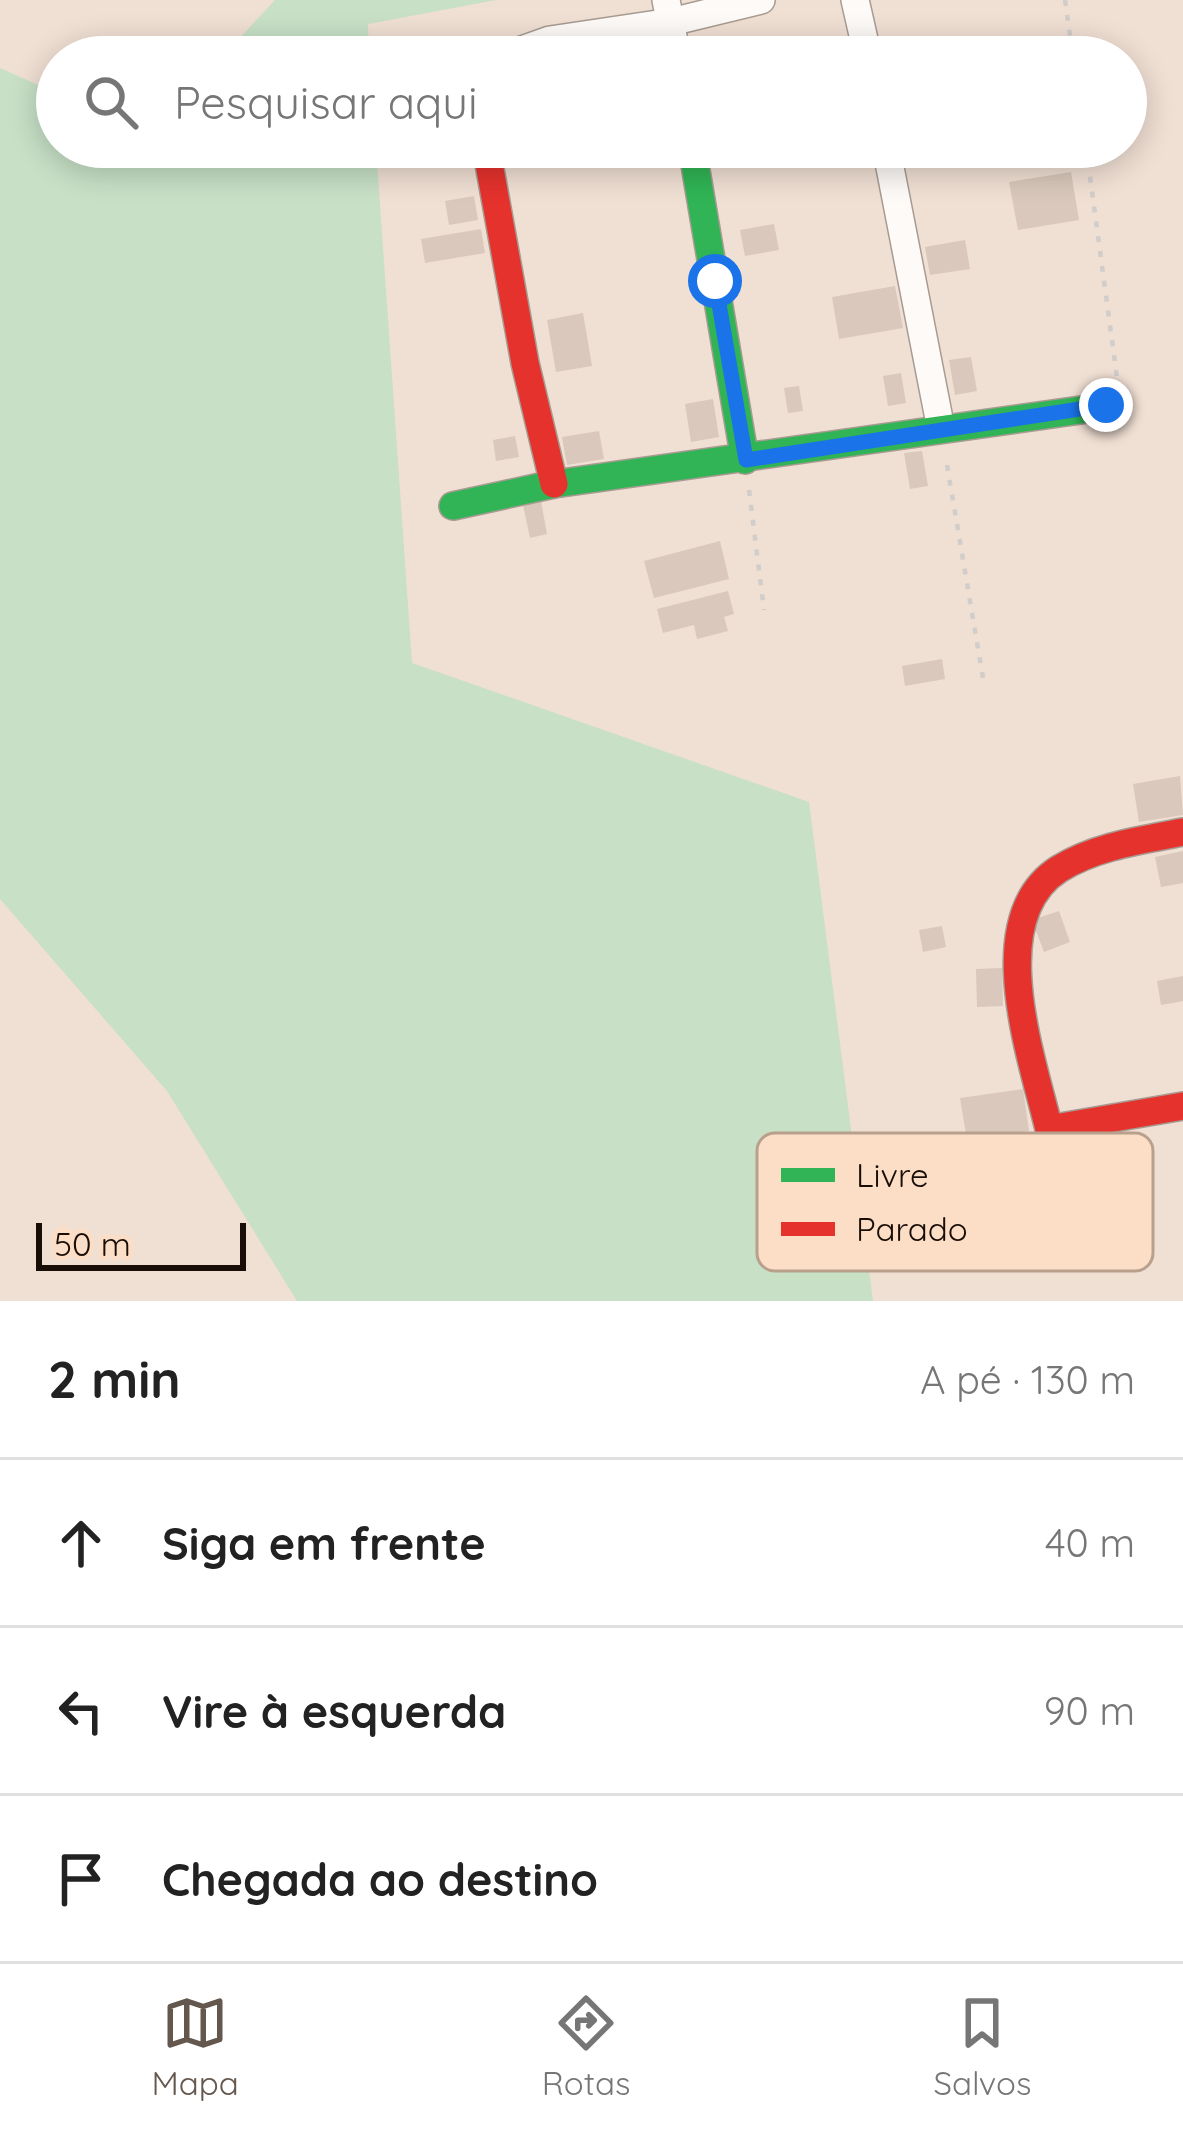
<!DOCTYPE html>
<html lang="pt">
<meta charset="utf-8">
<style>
:root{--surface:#fff;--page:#f6f6f6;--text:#222;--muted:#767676;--line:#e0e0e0;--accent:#64574e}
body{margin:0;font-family:Quicksand,sans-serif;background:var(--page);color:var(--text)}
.scale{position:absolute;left:36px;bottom:30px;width:210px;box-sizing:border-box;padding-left:12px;border:6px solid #180e07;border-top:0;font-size:33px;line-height:42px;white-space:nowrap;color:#180e07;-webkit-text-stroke:9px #fcdec7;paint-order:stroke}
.stop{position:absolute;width:36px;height:36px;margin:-27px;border:9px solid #1a73e8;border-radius:50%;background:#fff}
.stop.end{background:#1a73e8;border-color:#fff;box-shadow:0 3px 12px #0008}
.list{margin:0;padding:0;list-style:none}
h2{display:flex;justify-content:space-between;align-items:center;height:156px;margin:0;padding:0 48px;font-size:51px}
h2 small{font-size:39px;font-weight:400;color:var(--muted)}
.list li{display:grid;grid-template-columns:78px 1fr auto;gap:36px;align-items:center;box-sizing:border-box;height:168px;padding:0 48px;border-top:3px solid var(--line)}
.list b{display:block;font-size:45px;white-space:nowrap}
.list em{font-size:39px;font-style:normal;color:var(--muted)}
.icon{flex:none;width:66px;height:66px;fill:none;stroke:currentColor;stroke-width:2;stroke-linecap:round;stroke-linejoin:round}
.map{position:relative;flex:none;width:1183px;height:1301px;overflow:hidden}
.search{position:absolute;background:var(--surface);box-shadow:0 6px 30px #0003;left:36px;right:36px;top:36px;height:132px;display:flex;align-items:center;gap:30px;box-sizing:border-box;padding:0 42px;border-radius:66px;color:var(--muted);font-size:45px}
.sheet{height:660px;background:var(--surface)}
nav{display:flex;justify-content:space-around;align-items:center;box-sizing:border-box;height:168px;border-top:3px solid var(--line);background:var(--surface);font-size:33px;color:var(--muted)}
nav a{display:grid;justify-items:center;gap:6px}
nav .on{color:var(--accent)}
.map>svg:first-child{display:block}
</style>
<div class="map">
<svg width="1183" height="1301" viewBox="0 0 1183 1301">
<rect width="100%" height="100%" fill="#f0dfd3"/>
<g fill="#c7e0c6">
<polygon points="275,0 496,0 368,24 369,57 222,57"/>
<polygon points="0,68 38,85 57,84 57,147 376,147 412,663 809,802 873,1301 297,1301 167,1091 0,899"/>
</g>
<g fill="#d9c8bb">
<polygon points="1071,172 1079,220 1018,230 1009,182"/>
<polygon points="474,196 478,220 449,225 445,201"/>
<polygon points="774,224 779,250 745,256 740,230"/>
<polygon points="481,229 485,253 425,263 421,239"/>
<polygon points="965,240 970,269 930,275 925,247"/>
<polygon points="895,286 903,328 839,339 832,297"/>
<polygon points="583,313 592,366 556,372 547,320"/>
<polygon points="971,357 977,391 955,395 949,360"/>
<polygon points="901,373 906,403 888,406 883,376"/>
<polygon points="799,386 803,411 788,413 784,388"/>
<polygon points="713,399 719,437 691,442 685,404"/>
<polygon points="599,431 604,459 567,465 562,437"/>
<polygon points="515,436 519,457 496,461 493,440"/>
<polygon points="922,451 928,486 910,489 904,453"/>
<polygon points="541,501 547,534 530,538 523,505"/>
<polygon points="720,541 729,579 654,598 644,561"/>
<polygon points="728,591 734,614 724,617 728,631 697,639 694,625 663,633 657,609"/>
<polygon points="942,659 945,679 905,686 902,666"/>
<polygon points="1180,776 1183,815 1139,822 1133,784"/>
<polygon points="1183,851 1183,883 1161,887 1155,857"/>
<polygon points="1059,911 1070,942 1044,952 1032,920"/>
<polygon points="942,926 946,947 923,952 919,930"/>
<polygon points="1002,968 1003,1006 977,1007 976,969"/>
<polygon points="1183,976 1183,1001 1161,1005 1157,981"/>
<polygon points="1023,1089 1029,1131 967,1140 960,1098"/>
</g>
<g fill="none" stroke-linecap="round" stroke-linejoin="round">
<defs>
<g id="street">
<polyline points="666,0 677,57"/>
<polyline points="855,0 868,57"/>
<polyline points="502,57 550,40 671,22 761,0"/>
<polyline points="886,147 941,429"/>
</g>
<g id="fast">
<polyline points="692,147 745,460"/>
<polyline points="453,506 554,484 1095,408"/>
</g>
<g id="jam">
<polyline points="486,147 525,363 554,484"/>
<path d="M1183,832C1142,840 1096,846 1059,869C982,918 1032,1058 1049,1129L1183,1106"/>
</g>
</defs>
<use href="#street" stroke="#a79b92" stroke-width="30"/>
<use href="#fast" stroke="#a79b92" stroke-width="30"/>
<use href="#jam" stroke="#a79b92" stroke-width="30"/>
<g stroke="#d1cdca" stroke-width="4.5" stroke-dasharray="6 9" stroke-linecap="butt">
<polyline points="1065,0 1073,57"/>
<polyline points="1086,147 1118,385"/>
<polyline points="947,465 983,678"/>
<polyline points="749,490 764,610"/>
</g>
<use href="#street" stroke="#fdfaf8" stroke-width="27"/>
<use href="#fast" stroke="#30b455" stroke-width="27"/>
<use href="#jam" stroke="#e5322d" stroke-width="27"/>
</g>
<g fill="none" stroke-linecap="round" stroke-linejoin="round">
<polyline stroke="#1a73e8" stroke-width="15" points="715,281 746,460 1106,405"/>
</g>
<rect x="757" y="1133" width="396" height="138" rx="18" fill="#fcdec7" stroke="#b8a08d" stroke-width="3"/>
<rect x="781" y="1168" width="54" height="14" fill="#30b455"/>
<rect x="781" y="1222" width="54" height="14" fill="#e5322d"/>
<g font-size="33" fill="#180e07">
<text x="856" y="1187">Livre</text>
<text x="856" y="1241">Parado</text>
</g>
</svg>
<div class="scale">50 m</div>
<div class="stop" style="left:715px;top:281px"></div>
<div class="stop end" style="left:1106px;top:405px"></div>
<div class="search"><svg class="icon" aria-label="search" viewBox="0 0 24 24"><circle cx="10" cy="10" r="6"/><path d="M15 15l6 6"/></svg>Pesquisar aqui</div>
</div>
<section class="sheet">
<h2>2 min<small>A pé · 130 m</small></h2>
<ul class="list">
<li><svg class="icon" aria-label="ahead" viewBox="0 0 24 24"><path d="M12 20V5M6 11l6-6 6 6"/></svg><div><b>Siga em frente</b></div><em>40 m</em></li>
<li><svg class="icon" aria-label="left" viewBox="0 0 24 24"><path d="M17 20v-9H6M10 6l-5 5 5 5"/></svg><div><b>Vire à esquerda</b></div><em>90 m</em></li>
<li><svg class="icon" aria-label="arrive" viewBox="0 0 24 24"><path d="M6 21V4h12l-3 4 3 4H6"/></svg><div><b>Chegada ao destino</b></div></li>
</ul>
</section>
<nav>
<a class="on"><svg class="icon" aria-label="map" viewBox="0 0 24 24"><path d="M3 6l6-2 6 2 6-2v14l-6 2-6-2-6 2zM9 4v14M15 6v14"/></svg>Mapa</a>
<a><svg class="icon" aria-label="directions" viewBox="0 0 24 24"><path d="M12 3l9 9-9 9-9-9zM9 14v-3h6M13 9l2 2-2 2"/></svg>Rotas</a>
<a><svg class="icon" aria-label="saved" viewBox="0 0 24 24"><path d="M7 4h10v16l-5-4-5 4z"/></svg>Salvos</a>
</nav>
